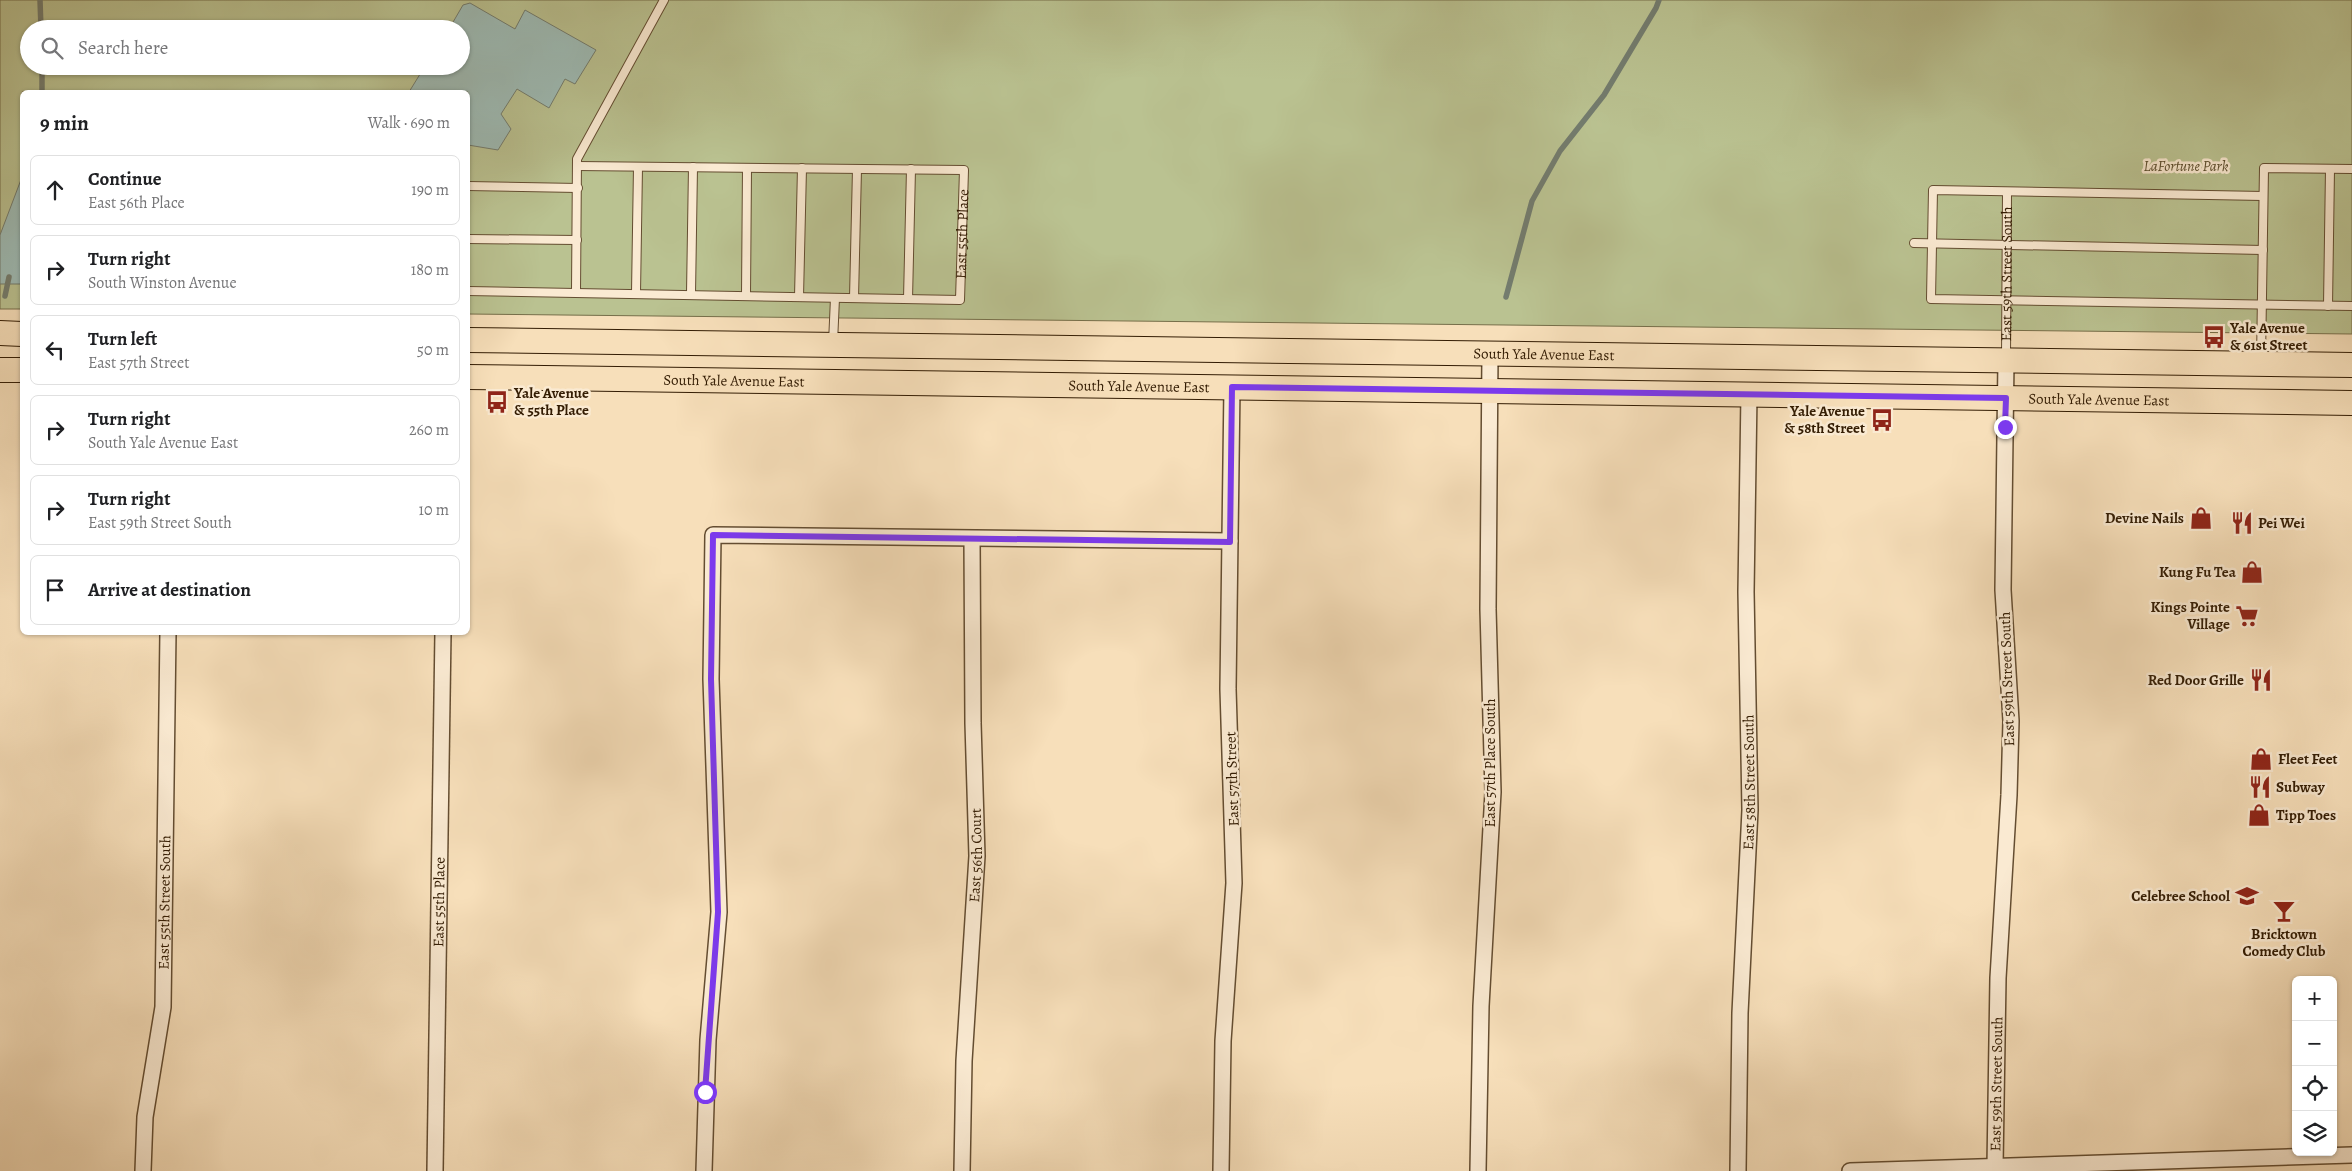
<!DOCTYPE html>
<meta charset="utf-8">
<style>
:root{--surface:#fff;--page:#f2f2f2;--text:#202124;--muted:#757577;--line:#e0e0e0}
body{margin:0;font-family:Alegreya,serif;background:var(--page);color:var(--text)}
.controls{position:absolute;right:15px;bottom:15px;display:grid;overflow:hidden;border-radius:8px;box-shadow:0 1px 4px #0004}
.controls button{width:45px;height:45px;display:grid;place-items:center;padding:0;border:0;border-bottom:1px solid var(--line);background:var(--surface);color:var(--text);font:25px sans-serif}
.stop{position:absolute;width:15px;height:15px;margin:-11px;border:4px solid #7c3aed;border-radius:50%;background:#fff}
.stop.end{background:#7c3aed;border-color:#fff;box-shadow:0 1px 5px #0008}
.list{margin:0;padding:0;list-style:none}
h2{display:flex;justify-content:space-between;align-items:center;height:65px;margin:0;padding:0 20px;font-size:21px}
h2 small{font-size:16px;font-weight:400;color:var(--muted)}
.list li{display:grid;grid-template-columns:32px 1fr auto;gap:15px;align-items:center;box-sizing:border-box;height:70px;margin:0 10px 10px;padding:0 10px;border:1px solid var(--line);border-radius:8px}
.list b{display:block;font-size:19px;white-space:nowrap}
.list p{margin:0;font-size:16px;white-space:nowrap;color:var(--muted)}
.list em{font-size:16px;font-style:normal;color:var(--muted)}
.icon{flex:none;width:28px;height:28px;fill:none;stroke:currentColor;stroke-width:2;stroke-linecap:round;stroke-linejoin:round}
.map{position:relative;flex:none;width:2352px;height:1171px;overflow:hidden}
.search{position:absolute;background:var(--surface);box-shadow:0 1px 4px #0004;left:20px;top:20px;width:450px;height:55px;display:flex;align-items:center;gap:12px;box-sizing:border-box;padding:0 18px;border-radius:28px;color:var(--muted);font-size:19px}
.panel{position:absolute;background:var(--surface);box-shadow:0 1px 4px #0004;left:20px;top:90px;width:450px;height:545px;border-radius:8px}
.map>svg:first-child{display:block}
</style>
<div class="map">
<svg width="2352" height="1171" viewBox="0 0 2352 1171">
<rect width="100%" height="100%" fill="#f7dfba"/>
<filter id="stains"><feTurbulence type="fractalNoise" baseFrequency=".004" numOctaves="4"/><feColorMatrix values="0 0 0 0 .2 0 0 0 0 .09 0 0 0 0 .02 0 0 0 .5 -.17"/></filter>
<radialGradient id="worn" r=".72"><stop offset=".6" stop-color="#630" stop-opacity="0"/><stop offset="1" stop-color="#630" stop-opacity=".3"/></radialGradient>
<path fill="#bac291" stroke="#766f4a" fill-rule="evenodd" d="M0,0H2352V334L468,314V92H22V309H0ZM29,29H461V66H29Z"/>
<g fill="#9ebcb6" stroke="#737c6e">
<polygon points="470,3 515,29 525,10 596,50 575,84 565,79 549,108 517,89 501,114 511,129 498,150 468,145 468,92 409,92 425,66 461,66 461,29 449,29 463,5"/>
<polygon points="22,136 22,284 0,284 0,235 22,177"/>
</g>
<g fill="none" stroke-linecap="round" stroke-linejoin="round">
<g stroke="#737c6e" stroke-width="5.5">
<polyline points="40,0 41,29"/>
<polyline points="42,66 42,92"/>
<polyline points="5,296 9,277"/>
<polyline points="1506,297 1532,201 1560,151 1604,95 1656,8 1659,0"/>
</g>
<defs>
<g id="service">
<polyline points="468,186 578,188"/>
<polyline points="2263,196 1933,190 1931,299 2352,306"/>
<polyline points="468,239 577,240"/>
<polyline points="1914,243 2263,250"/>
<path id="s1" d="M468,291L960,300L964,170L578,166"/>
<polyline points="576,292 577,159 664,0"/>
<polyline points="636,293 638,167"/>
<polyline points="691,294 693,167"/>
<polyline points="746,296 747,168"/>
<polyline points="799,297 802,168"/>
<polyline points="854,298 857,169"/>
<polyline points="908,299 911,169"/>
<polyline points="2328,306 2330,169"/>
<polyline points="833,343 835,298"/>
<path id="s2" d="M2006,358L2007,192"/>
<polyline points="2261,360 2264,168 2352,169"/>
</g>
<g id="minor">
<path id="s3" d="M1995,1166L1998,978L2009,795L2011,721L2003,590L2006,360"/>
<path id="s4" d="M143,1171L145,1117L163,1007L168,632"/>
<path id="s5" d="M435,1171L443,632"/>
<polyline points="704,1171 708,1040 719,912 711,679 713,535 1230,541"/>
<path id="s6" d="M962,1171L964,1061L977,856L973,723L972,539"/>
<polyline points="1221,1171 1223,1041 1234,883 1228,689 1232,387"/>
<polyline points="1478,1171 1481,1006 1493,792 1488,609 1490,354"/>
<path id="s7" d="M1738,1171L1740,1013L1750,810L1746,592L1749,394"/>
<polyline points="1850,1171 2352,1155"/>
</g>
<g id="primary">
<polyline points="0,333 22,334"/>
<path id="s8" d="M468,340L2352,365"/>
<polyline points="0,370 22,370"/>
<path id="s9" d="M468,377L2352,403"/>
</g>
</defs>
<use href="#service" stroke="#644d31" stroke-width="10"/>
<use href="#minor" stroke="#644d31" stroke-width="18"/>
<use href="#primary" stroke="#331c03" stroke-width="26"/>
<use href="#service" stroke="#faead2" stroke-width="8"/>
<use href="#minor" stroke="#faead2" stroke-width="15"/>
<use href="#primary" stroke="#f7dfba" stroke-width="24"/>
</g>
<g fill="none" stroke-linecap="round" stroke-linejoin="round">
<polyline stroke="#7c3aed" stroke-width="6" points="705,1092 718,912 711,679 713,535 1230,542 1232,387 2006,398 2005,427"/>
</g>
<defs>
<symbol id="bus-bare" viewBox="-9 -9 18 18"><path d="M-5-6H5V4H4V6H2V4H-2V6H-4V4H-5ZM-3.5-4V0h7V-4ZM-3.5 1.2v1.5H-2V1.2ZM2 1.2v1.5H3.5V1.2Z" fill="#8f2418" stroke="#faead2" stroke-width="2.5" paint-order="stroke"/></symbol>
<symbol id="shop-bare" viewBox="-9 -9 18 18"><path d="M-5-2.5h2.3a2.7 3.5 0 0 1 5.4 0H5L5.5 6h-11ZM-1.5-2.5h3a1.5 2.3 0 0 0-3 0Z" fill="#8f2418" stroke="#faead2" stroke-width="2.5" paint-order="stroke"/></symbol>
<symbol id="restaurant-bare" viewBox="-9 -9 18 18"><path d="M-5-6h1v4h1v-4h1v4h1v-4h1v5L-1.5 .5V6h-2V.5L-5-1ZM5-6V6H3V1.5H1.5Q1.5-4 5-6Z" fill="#8f2418" stroke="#faead2" stroke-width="2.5" paint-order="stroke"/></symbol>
<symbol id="supermarket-bare" viewBox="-9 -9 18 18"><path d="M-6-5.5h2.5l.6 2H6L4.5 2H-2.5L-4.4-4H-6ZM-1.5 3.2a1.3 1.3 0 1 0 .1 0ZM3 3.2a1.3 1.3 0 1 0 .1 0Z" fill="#8f2418" stroke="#faead2" stroke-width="2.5" paint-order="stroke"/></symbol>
<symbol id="school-bare" viewBox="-9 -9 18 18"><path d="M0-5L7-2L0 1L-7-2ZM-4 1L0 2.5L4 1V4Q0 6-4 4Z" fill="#8f2418" stroke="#faead2" stroke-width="2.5" paint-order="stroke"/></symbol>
<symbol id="bar-bare" viewBox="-9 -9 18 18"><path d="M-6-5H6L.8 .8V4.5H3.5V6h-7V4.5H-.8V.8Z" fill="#8f2418" stroke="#faead2" stroke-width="2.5" paint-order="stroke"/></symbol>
</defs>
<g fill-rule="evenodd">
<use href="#bus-bare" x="2198" y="321" width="32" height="32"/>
<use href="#bus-bare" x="481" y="386" width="32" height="32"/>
<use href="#bus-bare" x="1866" y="404" width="32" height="32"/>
<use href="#shop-bare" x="2185" y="502" width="32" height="32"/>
<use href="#restaurant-bare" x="2226" y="507" width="32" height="32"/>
<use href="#shop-bare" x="2236" y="556" width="32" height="32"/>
<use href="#supermarket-bare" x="2231" y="600" width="32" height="32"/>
<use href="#restaurant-bare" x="2245" y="664" width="32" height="32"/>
<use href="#shop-bare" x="2245" y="743" width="32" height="32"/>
<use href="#restaurant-bare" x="2244" y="771" width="32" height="32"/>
<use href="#shop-bare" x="2243" y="799" width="32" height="32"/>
<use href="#school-bare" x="2231" y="880" width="32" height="32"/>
<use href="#bar-bare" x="2268" y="895" width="32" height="32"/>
</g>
<g text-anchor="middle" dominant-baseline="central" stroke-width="5" stroke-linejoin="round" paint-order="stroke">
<g font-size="15" font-style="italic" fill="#5c4e2e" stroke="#faead2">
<text x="2186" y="166">LaFortune Park</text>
</g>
<g font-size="15" fill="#331c03" stroke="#faead2">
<text stroke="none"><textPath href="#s1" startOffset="558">East 55th Place</textPath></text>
<text stroke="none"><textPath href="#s2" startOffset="84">East 59th Street South</textPath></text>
<text stroke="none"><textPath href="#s8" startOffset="1076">South Yale Avenue East</textPath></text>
<text stroke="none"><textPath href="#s9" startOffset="266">South Yale Avenue East</textPath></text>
<text stroke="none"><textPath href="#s9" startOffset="671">South Yale Avenue East</textPath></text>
<text stroke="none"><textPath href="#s9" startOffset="1631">South Yale Avenue East</textPath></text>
<text transform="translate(2007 679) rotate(-92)">East 59th Street South</text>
<text transform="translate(1490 763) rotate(-90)">East 57th Place South</text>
<text transform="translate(1232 779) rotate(-92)">East 57th Street</text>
<text stroke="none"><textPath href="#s7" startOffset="389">East 58th Street South</textPath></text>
<text stroke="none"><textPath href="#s6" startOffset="316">East 56th Court</textPath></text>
<text stroke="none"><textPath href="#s4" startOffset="270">East 55th Street South</textPath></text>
<text stroke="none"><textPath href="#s5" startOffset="269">East 55th Place</textPath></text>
<text stroke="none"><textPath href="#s3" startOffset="82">East 59th Street South</textPath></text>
</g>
<g font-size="15" font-weight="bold" fill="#331c03" stroke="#faead2" text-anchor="start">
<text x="2230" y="328">Yale Avenue<tspan x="2230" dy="17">&amp; 61st Street</tspan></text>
<text x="514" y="393">Yale Avenue<tspan x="514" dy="17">&amp; 55th Place</tspan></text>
<text x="1865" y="411" text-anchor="end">Yale Avenue<tspan x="1865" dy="17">&amp; 58th Street</tspan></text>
<text x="2184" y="518" text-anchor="end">Devine Nails</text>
<text x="2258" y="523">Pei Wei</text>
<text x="2236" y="572" text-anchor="end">Kung Fu Tea</text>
<text x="2230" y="607" text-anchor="end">Kings Pointe<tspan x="2230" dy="17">Village</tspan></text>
<text x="2244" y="680" text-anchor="end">Red Door Grille</text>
<text x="2278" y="759">Fleet Feet</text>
<text x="2276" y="787">Subway</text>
<text x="2276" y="815">Tipp Toes</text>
<text x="2230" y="896" text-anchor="end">Celebree School</text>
<text x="2284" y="934" text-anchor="middle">Bricktown<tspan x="2284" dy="17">Comedy Club</tspan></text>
</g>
</g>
<rect width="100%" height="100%" filter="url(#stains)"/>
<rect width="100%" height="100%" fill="url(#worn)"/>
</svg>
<div class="controls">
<button>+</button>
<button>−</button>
<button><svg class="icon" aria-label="locate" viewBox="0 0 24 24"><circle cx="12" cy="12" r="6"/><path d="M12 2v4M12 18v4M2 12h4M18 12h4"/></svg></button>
<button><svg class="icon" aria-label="layers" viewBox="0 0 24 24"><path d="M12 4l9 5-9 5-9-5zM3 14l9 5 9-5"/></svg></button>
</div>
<div class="stop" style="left:705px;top:1092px"></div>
<div class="stop end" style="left:2005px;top:427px"></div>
<div class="search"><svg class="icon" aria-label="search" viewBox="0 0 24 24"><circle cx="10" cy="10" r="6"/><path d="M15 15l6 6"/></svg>Search here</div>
<section class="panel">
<h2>9 min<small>Walk · 690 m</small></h2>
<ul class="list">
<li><svg class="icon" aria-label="ahead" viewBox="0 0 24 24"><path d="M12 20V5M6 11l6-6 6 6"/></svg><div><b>Continue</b><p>East 56th Place</p></div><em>190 m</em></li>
<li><svg class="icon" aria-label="right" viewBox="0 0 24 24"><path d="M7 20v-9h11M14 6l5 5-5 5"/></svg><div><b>Turn right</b><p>South Winston Avenue</p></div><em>180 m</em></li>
<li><svg class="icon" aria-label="left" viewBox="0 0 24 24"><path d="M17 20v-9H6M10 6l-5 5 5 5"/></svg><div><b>Turn left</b><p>East 57th Street</p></div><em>50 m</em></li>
<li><svg class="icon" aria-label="right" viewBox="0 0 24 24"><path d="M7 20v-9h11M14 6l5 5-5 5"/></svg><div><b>Turn right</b><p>South Yale Avenue East</p></div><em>260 m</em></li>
<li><svg class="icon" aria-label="right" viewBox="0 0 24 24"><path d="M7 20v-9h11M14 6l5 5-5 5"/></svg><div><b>Turn right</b><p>East 59th Street South</p></div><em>10 m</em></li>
<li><svg class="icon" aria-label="arrive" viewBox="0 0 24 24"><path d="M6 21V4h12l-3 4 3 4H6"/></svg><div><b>Arrive at destination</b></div></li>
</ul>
</section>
</div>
